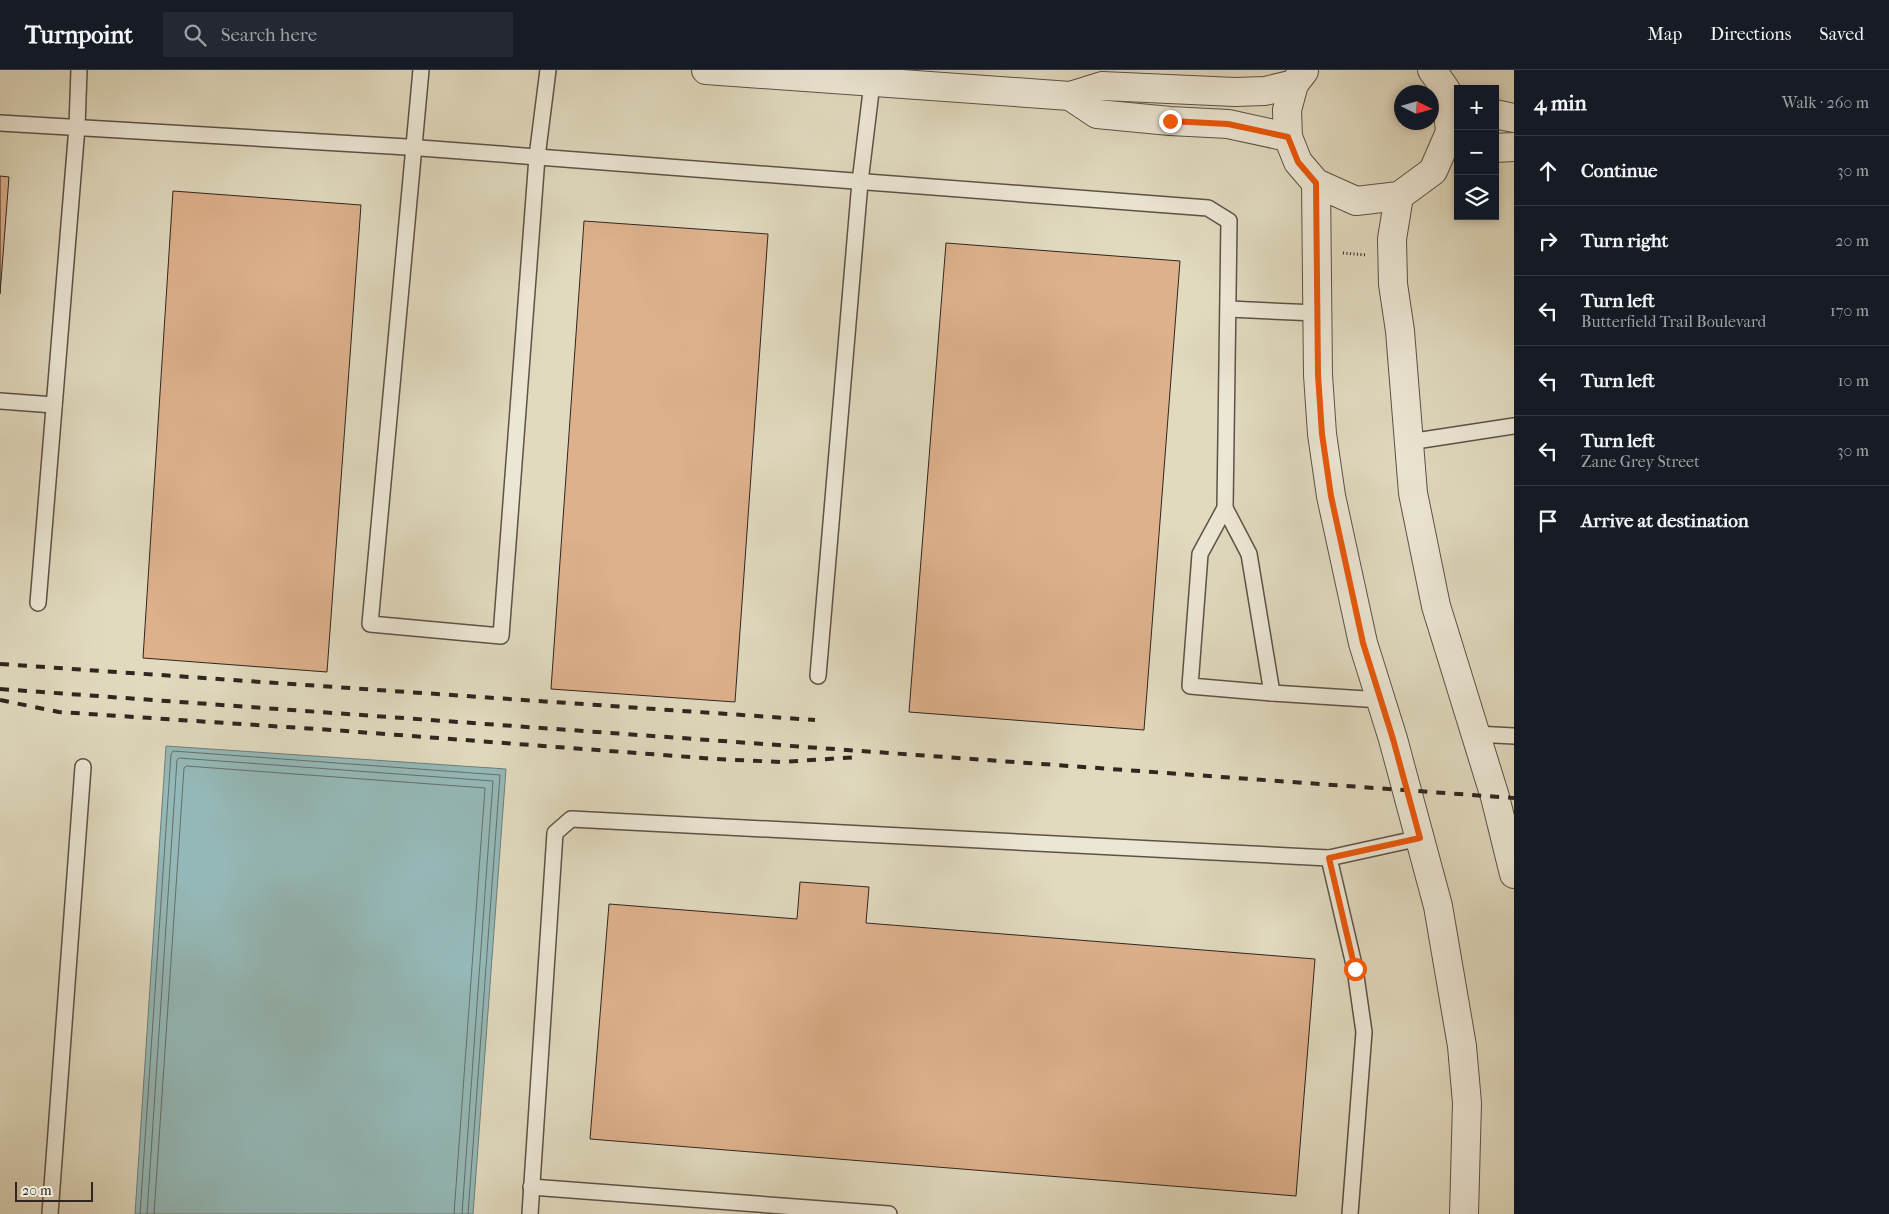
<!DOCTYPE html>
<meta charset="utf-8">
<style>
:root{--surface:#171b24;--page:#242831;--text:#f1f3f6;--muted:#9ea1a6;--line:#363941}
body{margin:0;font-family:"IM FELL French Canon",serif;background:var(--page);color:var(--text)}
.controls{position:absolute;right:15px;top:15px;display:grid;overflow:hidden;border-radius:0px;box-shadow:0 2px 8px #0003}
.controls button{width:45px;height:45px;display:grid;place-items:center;padding:0;border:0;border-bottom:1px solid var(--line);background:var(--surface);color:var(--text);font:25px sans-serif}
.compass{position:absolute;left:1394px;top:15px;width:45px;height:45px;border-radius:50%;background:var(--surface);box-shadow:0 2px 8px #0003;rotate:95deg}
.scale{position:absolute;left:15px;bottom:12px;width:78px;box-sizing:border-box;padding-left:5px;border:2px solid #31251f;border-top:0;font-size:14px;line-height:18px;white-space:nowrap;color:#31251f;-webkit-text-stroke:4px #ece7d5;paint-order:stroke}
.stop{position:absolute;width:15px;height:15px;margin:-11px;border:4px solid #ea580c;border-radius:50%;background:#fff}
.stop.end{background:#ea580c;border-color:#fff;box-shadow:0 1px 5px #0008}
.list{margin:0;padding:0;list-style:none}
h2{display:flex;justify-content:space-between;align-items:center;height:65px;margin:0;padding:0 20px;font-size:21px}
h2 small{font-size:16px;font-weight:400;color:var(--muted)}
.list li{display:grid;grid-template-columns:32px 1fr auto;gap:15px;align-items:center;box-sizing:border-box;height:70px;padding:0 20px;border-top:1px solid var(--line)}
.list b{display:block;font-size:19px;white-space:nowrap}
.list p{margin:0;font-size:16px;white-space:nowrap;color:var(--muted)}
.list em{font-size:16px;font-style:normal;color:var(--muted)}
.icon{flex:none;width:28px;height:28px;fill:none;stroke:currentColor;stroke-width:2;stroke-linecap:round;stroke-linejoin:round}
.map{position:relative;flex:none;width:1514px;height:1144px;overflow:hidden}
header{display:flex;align-items:center;gap:30px;box-sizing:border-box;height:70px;padding:0 25px;background:var(--surface);border-bottom:1px solid var(--line)}
header strong{font-size:24px}
nav{display:flex;gap:28px;margin-inline-start:auto;font-size:18px}
.search{width:350px;height:45px;background:var(--page);display:flex;align-items:center;gap:12px;box-sizing:border-box;padding:0 18px;border-radius:0px;color:var(--muted);font-size:19px}
main{display:flex}
aside{flex:1;background:var(--surface)}
.map>svg:first-child{display:block}
</style>
<header>
<strong>Turnpoint</strong>
<div class="search"><svg class="icon" aria-label="search" viewBox="0 0 24 24"><circle cx="10" cy="10" r="6"/><path d="M15 15l6 6"/></svg>Search here</div>
<nav><a>Map</a><a>Directions</a><a>Saved</a></nav>
</header>
<main>
<div class="map">
<svg width="1514" height="1144" viewBox="0 0 1514 1144">
<rect width="100%" height="100%" fill="#e1dabf"/>
<filter id="stains"><feTurbulence type="fractalNoise" baseFrequency=".004" numOctaves="4"/><feColorMatrix values="0 0 0 0 .2 0 0 0 0 .09 0 0 0 0 .02 0 0 0 .5 -.17"/></filter>
<radialGradient id="worn" r=".72"><stop offset=".6" stop-color="#630" stop-opacity="0"/><stop offset="1" stop-color="#630" stop-opacity=".3"/></radialGradient>
<polygon fill="#95b9b8" stroke="#6d7e7b" points="166,676 506,699 473,1144 135,1144"/>
<g fill="none" stroke-linecap="round" stroke-linejoin="round">
<g stroke="#636f6c" stroke-width="1">
<polyline points="140,1144 171,684 173,681 500,705 468,1144"/>
<polyline points="147,1144 177,690 179,688 493,711 462,1144"/>
<polyline points="154,1144 184,698 186,696 485,718 454,1144"/>
</g>
</g>
<g fill="#ddb18c" stroke="#31251f">
<polygon points="0,106 9,107 0,224"/>
<polygon points="173,121 361,135 327,602 143,588"/>
<polygon points="584,151 768,164 735,632 551,619"/>
<polygon points="946,173 1180,191 1144,660 909,642"/>
<polygon points="800,812 869,817 866,853 1315,889 1296,1126 590,1069 609,834 797,849"/>
</g>
<g fill="none" stroke-linecap="round" stroke-linejoin="round">
<defs>
<g id="service">
<polyline points="421,0 370,554 501,566 537,87 548,0"/>
<polyline points="0,53 407,77 1208,138 1229,151 1225,438 1249,484 1272,623 1381,630"/>
<polyline points="1229,239 1316,243"/>
<polyline points="0,331 54,335"/>
<polyline points="1409,372 1514,356"/>
<polyline points="1225,438 1200,484 1190,616 1272,623"/>
<polyline points="38,533 77,57 79,0"/>
<polyline points="818,606 860,112 873,5"/>
<polyline points="1475,664 1514,666"/>
<polyline points="1329,788 1420,768"/>
<polyline points="531,1117 889,1144"/>
<polyline points="50,1144 83,697"/>
<polyline points="530,1144 555,763 571,749 1329,788 1355,899 1364,962 1350,1144"/>
</g>
<g id="tertiary">
<polyline points="706,0 1070,26 1102,16 1235,22 1265,21 1294,14"/>
<polyline points="1304,1 1294,14 1287,40 1288,67 1298,92 1316,113 1356,131 1399,126 1433,101 1450,62 1446,20 1432,0"/>
<polyline points="1070,26 1097,44 1170,51 1228,54 1288,67"/>
<polyline points="1495,44 1514,48"/>
<polyline points="1495,78 1514,77"/>
<polyline points="1316,113 1318,305 1322,364 1331,426 1363,573 1393,669 1438,836 1462,976 1467,1033 1464,1144"/>
<polyline points="1399,126 1392,169 1393,214 1400,261 1413,423 1436,536 1495,727 1514,804"/>
</g>
</defs>
<use href="#service" stroke="#5d5247" stroke-width="18"/>
<use href="#tertiary" stroke="#5d5247" stroke-width="30"/>
<polyline stroke="#31251f" stroke-width="3" stroke-dasharray="1 2.5" stroke-linecap="butt" points="1343,183 1366,185"/>
<use href="#service" stroke="#ece7d5" stroke-width="15"/>
<use href="#tertiary" stroke="#ece7d5" stroke-width="28"/>
<g stroke="#31251f" stroke-width="4" stroke-dasharray="9 9" stroke-linecap="butt">
<polyline points="0,594 815,650"/>
<polyline points="0,619 1514,728"/>
<polyline points="0,630 59,642 332,660 716,689 781,692 858,687"/>
</g>
</g>
<g fill="none" stroke-linecap="round" stroke-linejoin="round">
<polyline stroke="#ea580c" stroke-width="6" points="1170,51 1228,54 1288,67 1298,92 1316,113 1318,305 1322,364 1331,426 1363,573 1393,669 1420,768 1329,788 1355,899"/>
</g>
<rect width="100%" height="100%" filter="url(#stains)"/>
<rect width="100%" height="100%" fill="url(#worn)"/>
</svg>
<div class="controls">
<button>+</button>
<button>−</button>
<button><svg class="icon" aria-label="layers" viewBox="0 0 24 24"><path d="M12 4l9 5-9 5-9-5zM3 14l9 5 9-5"/></svg></button>
</div>
<svg class="compass" viewBox="-18 -18 36 36"><path d="M0-13l5 13h-10z" fill="#e53935"/><path d="M0 13l5-13h-10z" fill="#9ea1a6"/></svg>
<div class="scale">20 m</div>
<div class="stop" style="left:1355px;top:899px"></div>
<div class="stop end" style="left:1170px;top:51px"></div>
</div>
<aside>
<h2>4 min<small>Walk · 260 m</small></h2>
<ul class="list">
<li><svg class="icon" aria-label="ahead" viewBox="0 0 24 24"><path d="M12 20V5M6 11l6-6 6 6"/></svg><div><b>Continue</b></div><em>30 m</em></li>
<li><svg class="icon" aria-label="right" viewBox="0 0 24 24"><path d="M7 20v-9h11M14 6l5 5-5 5"/></svg><div><b>Turn right</b></div><em>20 m</em></li>
<li><svg class="icon" aria-label="left" viewBox="0 0 24 24"><path d="M17 20v-9H6M10 6l-5 5 5 5"/></svg><div><b>Turn left</b><p>Butterfield Trail Boulevard</p></div><em>170 m</em></li>
<li><svg class="icon" aria-label="left" viewBox="0 0 24 24"><path d="M17 20v-9H6M10 6l-5 5 5 5"/></svg><div><b>Turn left</b></div><em>10 m</em></li>
<li><svg class="icon" aria-label="left" viewBox="0 0 24 24"><path d="M17 20v-9H6M10 6l-5 5 5 5"/></svg><div><b>Turn left</b><p>Zane Grey Street</p></div><em>30 m</em></li>
<li><svg class="icon" aria-label="arrive" viewBox="0 0 24 24"><path d="M6 21V4h12l-3 4 3 4H6"/></svg><div><b>Arrive at destination</b></div></li>
</ul>
</aside>
</main>
